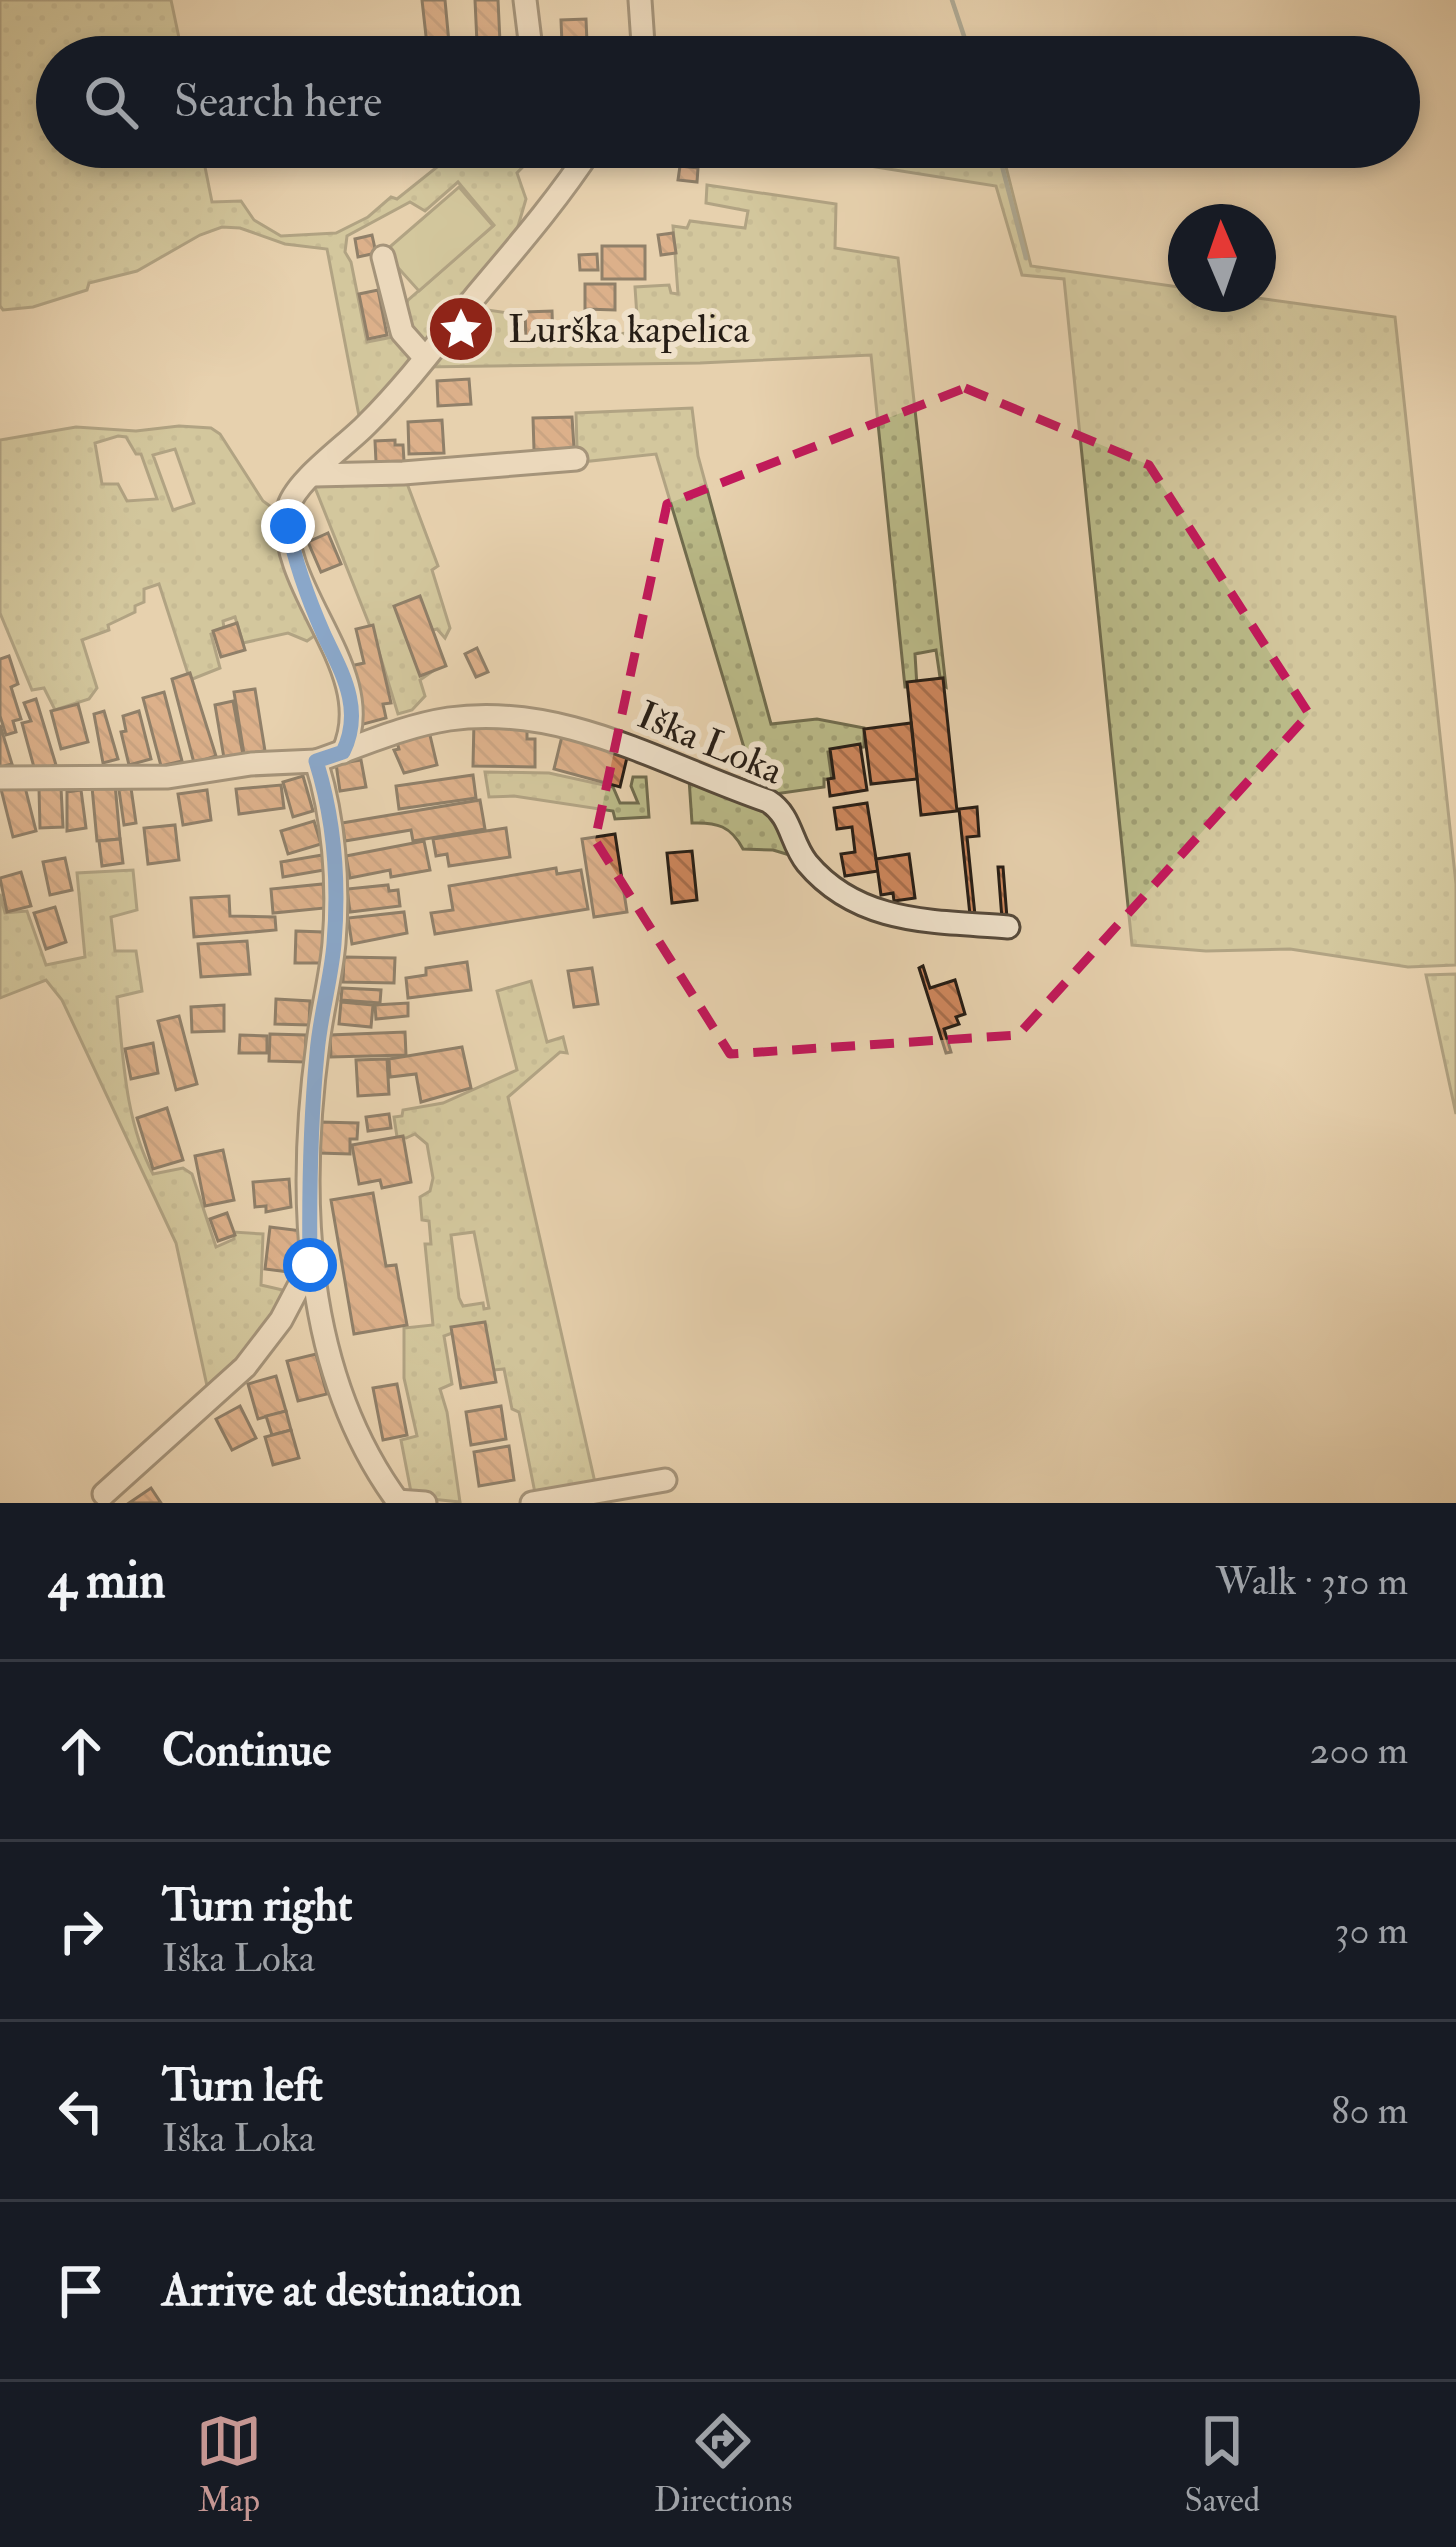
<!DOCTYPE html>
<meta charset="utf-8">
<style>
:root{--surface:#171b24;--page:#242831;--text:#f1f3f6;--muted:#9ea1a6;--line:#363941;--accent:#c59692}
body{margin:0;font-family:"IM FELL Double Pica",serif;background:var(--page);color:var(--text)}
.compass{position:absolute;left:1168px;top:204px;width:108px;height:108px;border-radius:50%;background:var(--surface);box-shadow:0 6px 18px #0003;rotate:358deg}
.stop{position:absolute;width:36px;height:36px;margin:-27px;border:9px solid #1a73e8;border-radius:50%;background:#fff}
.stop.end{background:#1a73e8;border-color:#fff;box-shadow:0 3px 12px #0008}
.list{margin:0;padding:0;list-style:none}
h2{display:flex;justify-content:space-between;align-items:center;height:156px;margin:0;padding:0 48px;font-size:51px}
h2 small{font-size:39px;font-weight:400;color:var(--muted)}
.list li{display:grid;grid-template-columns:78px 1fr auto;gap:36px;align-items:center;box-sizing:border-box;height:180px;padding:0 48px;border-top:3px solid var(--line)}
.list b{display:block;font-size:45px;white-space:nowrap}
.list p{margin:0;font-size:39px;white-space:nowrap;color:var(--muted)}
.list em{font-size:39px;font-style:normal;color:var(--muted)}
.icon{flex:none;width:66px;height:66px;fill:none;stroke:currentColor;stroke-width:2;stroke-linecap:round;stroke-linejoin:round}
.map{position:relative;flex:none;width:1456px;height:1503px;overflow:hidden}
.search{position:absolute;background:var(--surface);box-shadow:0 6px 18px #0003;left:36px;right:36px;top:36px;height:132px;display:flex;align-items:center;gap:30px;box-sizing:border-box;padding:0 42px;border-radius:66px;color:var(--muted);font-size:45px}
.sheet{height:876px;background:var(--surface)}
nav{display:flex;justify-content:space-around;align-items:center;box-sizing:border-box;height:168px;border-top:3px solid var(--line);background:var(--surface);font-size:33px;color:var(--muted)}
nav a{display:grid;justify-items:center;gap:6px}
nav .on{color:var(--accent)}
.map>svg:first-child{display:block}
</style>
<div class="map">
<svg width="1456" height="1503" viewBox="0 0 1456 1503">
<defs>
<pattern id="grass-dots" width="8" height="8" patternUnits="userSpaceOnUse" patternTransform="scale(3)"><rect width="8" height="8" fill="#baba88"/><path d="M2 2h.1M6 6h.1" fill="none" stroke="#a09f74" stroke-width="1.8" stroke-linecap="round"/></pattern>
<pattern id="building-back-hatch" width="6" height="6" patternUnits="userSpaceOnUse" patternTransform="scale(3)"><rect width="6" height="6" fill="#ce875d"/><path d="M-1 5l2 2M0 0l6 6M5-1l2 2" fill="none" stroke="#a76e4c"/></pattern>
</defs>
<rect width="100%" height="100%" fill="#e7d1ae"/>
<filter id="stains"><feTurbulence type="fractalNoise" baseFrequency=".00167" numOctaves="4"/><feColorMatrix values="0 0 0 0 .2 0 0 0 0 .09 0 0 0 0 .02 0 0 0 .5 -.17"/></filter>
<radialGradient id="worn" r=".72"><stop offset=".6" stop-color="#630" stop-opacity="0"/><stop offset="1" stop-color="#630" stop-opacity=".3"/></radialGradient>
<g fill="url(#grass-dots)" stroke="#706c4e" stroke-width="3" fill-rule="evenodd">
<path d="M0,0H171L183,57H57V147H201L212,202L241,201L254,220L281,236L336,233L368,217L391,197L397,199L462,147H542L517,173L526,199L514,240L428,343L415,334L404,312L408,300L494,225L458,182L425,211L410,202L347,236L345,252L351,262L367,342L393,337L404,346L411,362C392,378 379,401 360,421L327,249L285,244L240,228L222,227L200,235L137,271L89,283L87,290L33,307L3,310L0,306Z"/>
<polygon points="796,147 1001,147 1031,266 1186,288 1186,294 1228,294 1395,317 1456,884 1456,965 1408,967 1290,949 1206,951 1132,945 1064,279 1022,275 996,186 788,153"/>
<polygon points="707,185 836,204 835,248 898,258 946,687 941,684 936,650 915,654 917,687 905,687 871,355 700,363 425,367 474,308 516,314 520,340 548,342 550,327 615,323 617,334 638,332 635,287 669,285 671,293 678,294 673,226 687,228 690,221 745,228 748,211 706,203"/>
<polygon points="692,408 698,456 771,724 817,719 864,728 864,747 828,752 832,780 824,779 824,787 768,795 757,791 656,454 581,462 577,448 576,413"/>
<path d="M179,426L211,428L220,434L263,501L274,509L286,556L317,634L307,641L288,633L243,643L235,617L223,621L224,628L211,634L220,668L190,680L159,584L144,589V602L135,606V612L108,625L109,630L82,640L97,688L89,699L55,710L44,688L32,690L0,613V440L76,427L136,431ZM118,436L126,437L136,454H141L157,499L127,501L118,484H102L95,443ZM175,449L194,503L173,510L153,455Z"/>
<polygon points="405,478 438,566 432,570 450,628 445,638 437,629 422,633 433,671 420,680 425,696 412,710 398,714 375,639 314,485"/>
<polygon points="485,772 549,773 613,787 620,803 638,803 631,786 633,777 646,777 649,817 615,819 613,811 514,796 489,797"/>
<path d="M689,779L772,811L793,856L773,850L743,849C731,826 717,822 692,823Z"/>
<path d="M133,870L137,910L111,917L115,951H136L142,991L117,997C123,1056 125,1121 153,1174L183,1168L192,1174L216,1247L234,1239V1232L263,1234L261,1285L287,1291L266,1330L209,1395L176,1243L62,1000L46,980L0,998V894L5,913L27,911L46,965L85,957L77,873Z"/>
<polygon points="1456,974 1456,1114 1426,975"/>
<path d="M531,981L547,1042L563,1037L567,1053L560,1052L508,1097L596,1487L536,1498L519,1412L512,1409L504,1369L494,1370L463,1329L444,1336L452,1384L440,1389L447,1412L460,1502L412,1497L401,1440L417,1436L404,1378V1328L433,1325L425,1244H431L429,1221L422,1220L420,1197L430,1191L433,1178L427,1144L415,1134L406,1138L397,1137L394,1117L402,1116L403,1110L443,1103L517,1070L497,991ZM474,1232L489,1308L484,1309L483,1303L463,1306L459,1298L451,1235Z"/>
</g>
<polygon fill="#baba88" stroke="#706c4e" stroke-width="3" points="459,187 493,226 419,291 384,252"/>
<g fill="none" stroke-linecap="round" stroke-linejoin="round">
<g stroke="#6a7971" stroke-width="4.5">
<polyline points="952,0 971,57"/>
<polyline points="997,147 1026,258"/>
</g>
</g>
<g fill="url(#building-back-hatch)" stroke="#261d15" stroke-width="3">
<polygon points="422,0 445,0 449,43 427,45"/>
<polygon points="475,0 498,0 500,42 477,43"/>
<polygon points="586,19 587,43 562,44 561,20"/>
<polygon points="680,166 698,168 697,182 678,180"/>
<polygon points="673,233 676,253 661,255 658,235"/>
<polygon points="372,235 376,253 358,257 355,239"/>
<rect x="602" y="246" width="43" height="33"/>
<polygon points="597,254 598,270 580,270 579,255"/>
<polygon points="585,284 615,284 615,310 585,309"/>
<polygon points="378,290 387,335 368,339 359,294"/>
<polygon points="552,311 553,339 526,340 525,312"/>
<polygon points="469,379 471,404 438,406 437,381"/>
<polygon points="572,417 574,448 534,450 533,418"/>
<polygon points="442,420 444,453 409,454 408,422"/>
<polygon points="395,440 395,445 403,445 404,461 376,462 375,441"/>
<polygon points="328,533 341,564 321,572 308,542"/>
<polygon points="420,596 446,666 420,676 394,606"/>
<polygon points="237,623 245,650 221,657 213,631"/>
<polygon points="373,625 391,703 383,704 386,718 360,725 346,667 364,663 356,629"/>
<polygon points="477,648 488,672 476,677 465,654"/>
<polygon points="9,656 18,684 11,687 21,719 13,721 16,732 6,735 0,716 0,659"/>
<polygon points="190,673 216,756 194,763 172,679"/>
<polygon points="943,678 957,811 921,815 907,682"/>
<polygon points="255,689 265,751 244,754 234,692"/>
<polygon points="164,692 182,761 161,766 143,698"/>
<polygon points="36,699 56,765 35,771 22,723 31,721 24,703"/>
<polygon points="233,701 243,755 224,758 215,705"/>
<polygon points="78,704 88,742 61,749 51,711"/>
<polygon points="104,711 118,759 103,763 94,714"/>
<polygon points="139,711 151,759 129,765 121,732 126,731 123,716"/>
<polygon points="474,721 527,722 527,739 535,739 535,767 473,766"/>
<polygon points="911,723 917,779 871,784 864,729"/>
<polygon points="0,725 12,764 0,767"/>
<polygon points="429,731 437,765 404,773 394,750 399,749 396,739"/>
<polygon points="563,732 629,749 620,787 554,769"/>
<polygon points="860,744 867,790 830,796 828,779 834,778 830,749"/>
<polygon points="361,760 366,787 340,791 336,764"/>
<polygon points="473,775 476,798 399,809 396,786"/>
<polygon points="303,776 313,811 293,817 283,782"/>
<polygon points="24,783 36,831 13,837 1,789"/>
<polygon points="115,784 120,839 97,841 92,787"/>
<polygon points="281,785 284,808 239,814 236,789"/>
<polygon points="61,788 63,827 40,828 39,789"/>
<polygon points="131,788 136,823 124,825 119,790"/>
<polygon points="81,790 86,828 67,831 67,792"/>
<polygon points="207,790 211,820 183,825 178,794"/>
<polygon points="480,800 485,829 413,841 411,830 345,841 342,823"/>
<polygon points="867,803 878,871 845,876 841,854 855,852 852,827 837,829 834,808"/>
<polygon points="977,807 979,836 967,837 975,915 970,915 959,809"/>
<polygon points="314,821 321,844 288,854 281,831"/>
<polygon points="175,825 179,860 148,864 144,828"/>
<polygon points="506,828 510,857 449,866 447,854 436,856 433,839"/>
<polygon points="615,834 627,912 594,917 582,839"/>
<polygon points="120,839 123,863 102,866 99,841"/>
<polygon points="424,841 430,870 391,877 390,870 350,878 346,856"/>
<polygon points="692,851 697,900 672,903 667,853"/>
<polygon points="909,854 915,898 894,901 893,893 881,895 876,859"/>
<polygon points="322,855 324,870 283,877 281,862"/>
<polygon points="65,858 72,890 50,895 43,862"/>
<polygon points="998,867 1003,867 1007,918 1002,919"/>
<polygon points="556,868 557,874 581,870 588,909 435,934 431,913 453,910 449,886"/>
<polygon points="21,872 31,906 7,912 0,878"/>
<polygon points="323,884 325,908 273,913 271,889"/>
<polygon points="388,885 389,891 398,890 400,906 350,912 347,889"/>
<polygon points="229,896 230,916 275,917 276,930 194,937 191,898"/>
<polygon points="55,907 66,942 46,949 34,913"/>
<polygon points="404,912 407,933 352,944 348,918"/>
<polygon points="296,931 323,932 322,963 295,963"/>
<polygon points="247,941 250,974 201,977 198,944"/>
<polygon points="344,957 395,958 394,983 343,982"/>
<polygon points="467,962 471,990 408,998 406,978 426,975 426,968"/>
<polygon points="923,966 930,988 955,980 965,1014 956,1017 959,1024 944,1029 951,1052 946,1053 919,968"/>
<polygon points="592,968 598,1004 574,1007 568,971"/>
<polygon points="342,988 381,990 380,1003 341,1000"/>
<polygon points="276,999 310,1001 309,1025 275,1024"/>
<polygon points="341,1002 373,1005 371,1027 339,1024"/>
<polygon points="408,1003 408,1016 376,1019 375,1005"/>
<polygon points="224,1005 224,1031 192,1032 191,1007"/>
<polygon points="179,1016 197,1084 176,1090 158,1021"/>
<polygon points="405,1032 406,1055 331,1057 330,1035"/>
<polygon points="270,1034 306,1035 305,1062 269,1061"/>
<polygon points="240,1035 267,1036 267,1053 239,1053"/>
<polygon points="153,1043 158,1073 131,1079 125,1049"/>
<polygon points="462,1047 471,1088 421,1102 416,1074 390,1077 389,1059"/>
<polygon points="387,1059 389,1094 358,1096 356,1060"/>
<polygon points="167,1108 183,1160 153,1169 137,1118"/>
<polygon points="389,1114 391,1128 368,1131 366,1117"/>
<polygon points="320,1122 358,1123 357,1139 350,1139 350,1154 319,1153"/>
<polygon points="403,1136 411,1182 382,1188 380,1180 359,1184 352,1145"/>
<polygon points="223,1150 234,1200 205,1206 195,1156"/>
<polygon points="289,1179 291,1207 266,1212 266,1206 255,1207 253,1182"/>
<polygon points="373,1193 386,1266 396,1265 407,1325 354,1334 331,1200"/>
<polygon points="227,1213 235,1235 218,1241 210,1219"/>
<polygon points="270,1227 302,1231 297,1273 265,1269"/>
<polygon points="485,1322 496,1382 461,1388 451,1327"/>
<polygon points="316,1354 327,1394 298,1401 287,1361"/>
<polygon points="276,1376 286,1411 258,1419 248,1384"/>
<polygon points="397,1384 407,1435 383,1440 373,1388"/>
<polygon points="240,1406 256,1438 232,1450 216,1419"/>
<polygon points="501,1406 506,1439 471,1445 466,1412"/>
<polygon points="286,1411 291,1430 272,1435 266,1416"/>
<polygon points="291,1430 299,1458 273,1465 265,1437"/>
<polygon points="509,1446 514,1480 479,1486 474,1452"/>
<polygon points="151,1488 161,1503 129,1503"/>
</g>
<g fill="none" stroke-linecap="round" stroke-linejoin="round">
<defs>
<g id="minor">
<polyline points="525,0 532,57"/>
<polyline points="638,57 643,44 640,0"/>
<polyline points="383,257 402,332 425,358"/>
<polyline points="314,475 403,473 576,459"/>
<path d="M343,752C381,671 276,591 288,509C293,482 347,445 367,424C406,385 440,340 474,298C515,249 557,201 592,147"/>
<path d="M316,761C360,746 403,726 449,719C564,703 663,765 768,801C792,816 790,842 807,863C859,925 934,921 1008,927"/>
<path d="M0,778L168,777L251,764L316,761C334,818 339,883 334,943C331,977 322,1010 318,1043C297,1196 303,1374 399,1503"/>
<polyline points="104,1494 245,1367 281,1320 310,1265"/>
<polyline points="397,1501 425,1503"/>
<polyline points="532,1503 665,1480"/>
</g>
</defs>
<use href="#minor" stroke="#564a3b" stroke-width="27"/>
<use href="#minor" stroke="#efe1ca" stroke-width="21"/>
</g>
<g fill="none" stroke-linecap="round" stroke-linejoin="round">
<path stroke="#1a73e8" stroke-width="15" d="M288,526C295,563 309,601 324,635C342,673 364,709 343,752L316,761C334,818 339,883 334,944C331,980 320,1016 317,1053C310,1125 309,1194 310,1265"/>
</g>
<path d="M0 0H1456V1503H0ZM965,388L1149,465L1309,714L1018,1035L730,1054L595,840L667,504Z" fill="#e7d1ae" fill-opacity=".55" fill-rule="evenodd"/>
<path fill="none" stroke="#c2185b" stroke-width="9" stroke-dasharray="24 15" stroke-linejoin="round" d="M965,388L1149,465L1309,714L1018,1035L730,1054L595,840L667,504Z"/>
<defs>
<symbol id="sight-disc" viewBox="-11 -11 22 22"><circle r="9.5" fill="#8f2418" stroke="#efe1ca"/><path d="M0-6L1.8-2.2L6-1.7L2.9 1.2L3.7 5.4L0 3.3L-3.7 5.4L-2.9 1.2L-6-1.7L-1.8-2.2Z" fill="#fff"/></symbol>
</defs>
<g fill-rule="evenodd">
<use href="#sight-disc" x="423" y="291" width="76" height="76"/>
</g>
<g text-anchor="middle" dominant-baseline="central" stroke-width="12" stroke-linejoin="round" paint-order="stroke">
<g font-size="39" fill="#261d15" stroke="#efe1ca" text-anchor="start">
<text x="508" y="329">Lurška kapelica</text>
</g>
<g font-size="39" fill="#261d15" stroke="#efe1ca">
<text transform="translate(710 743) rotate(23)">Iška Loka</text>
</g>
</g>
<rect width="100%" height="100%" filter="url(#stains)"/>
<rect width="100%" height="100%" fill="url(#worn)"/>
</svg>
<svg class="compass" viewBox="-18 -18 36 36"><path d="M0-13l5 13h-10z" fill="#e53935"/><path d="M0 13l5-13h-10z" fill="#9ea1a6"/></svg>
<div class="stop" style="left:310px;top:1265px"></div>
<div class="stop end" style="left:288px;top:526px"></div>
<div class="search"><svg class="icon" aria-label="search" viewBox="0 0 24 24"><circle cx="10" cy="10" r="6"/><path d="M15 15l6 6"/></svg>Search here</div>
</div>
<section class="sheet">
<h2>4 min<small>Walk · 310 m</small></h2>
<ul class="list">
<li><svg class="icon" aria-label="ahead" viewBox="0 0 24 24"><path d="M12 20V5M6 11l6-6 6 6"/></svg><div><b>Continue</b></div><em>200 m</em></li>
<li><svg class="icon" aria-label="right" viewBox="0 0 24 24"><path d="M7 20v-9h11M14 6l5 5-5 5"/></svg><div><b>Turn right</b><p>Iška Loka</p></div><em>30 m</em></li>
<li><svg class="icon" aria-label="left" viewBox="0 0 24 24"><path d="M17 20v-9H6M10 6l-5 5 5 5"/></svg><div><b>Turn left</b><p>Iška Loka</p></div><em>80 m</em></li>
<li><svg class="icon" aria-label="arrive" viewBox="0 0 24 24"><path d="M6 21V4h12l-3 4 3 4H6"/></svg><div><b>Arrive at destination</b></div></li>
</ul>
</section>
<nav>
<a class="on"><svg class="icon" aria-label="map" viewBox="0 0 24 24"><path d="M3 6l6-2 6 2 6-2v14l-6 2-6-2-6 2zM9 4v14M15 6v14"/></svg>Map</a>
<a><svg class="icon" aria-label="directions" viewBox="0 0 24 24"><path d="M12 3l9 9-9 9-9-9zM9 14v-3h6M13 9l2 2-2 2"/></svg>Directions</a>
<a><svg class="icon" aria-label="saved" viewBox="0 0 24 24"><path d="M7 4h10v16l-5-4-5 4z"/></svg>Saved</a>
</nav>
